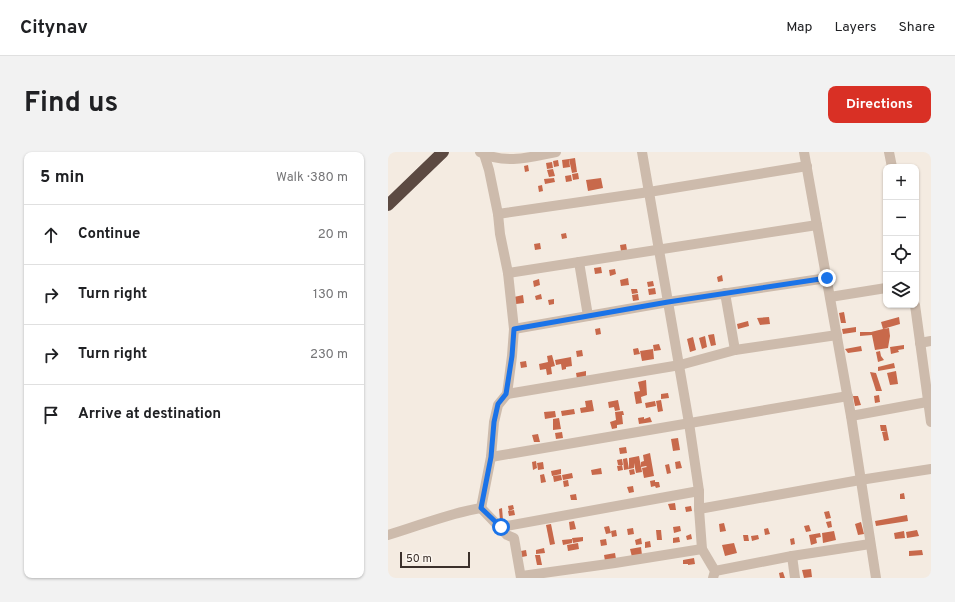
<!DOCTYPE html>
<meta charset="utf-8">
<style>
:root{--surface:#fff;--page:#f2f2f2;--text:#202124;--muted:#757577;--line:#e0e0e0;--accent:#d93025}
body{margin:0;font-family:Overpass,sans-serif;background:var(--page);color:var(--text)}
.controls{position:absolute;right:12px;top:12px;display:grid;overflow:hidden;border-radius:8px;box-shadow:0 1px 3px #0004}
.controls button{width:36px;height:36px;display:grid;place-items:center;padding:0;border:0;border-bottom:1px solid var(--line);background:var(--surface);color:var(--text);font:20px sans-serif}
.scale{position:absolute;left:12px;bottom:10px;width:70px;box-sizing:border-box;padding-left:4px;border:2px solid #3b302b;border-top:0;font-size:11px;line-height:14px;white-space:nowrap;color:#3b302b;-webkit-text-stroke:3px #fbf5ee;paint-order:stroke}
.stop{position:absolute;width:12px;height:12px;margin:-9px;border:3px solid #1a73e8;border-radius:50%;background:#fff}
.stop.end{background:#1a73e8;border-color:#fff;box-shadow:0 1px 4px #0008}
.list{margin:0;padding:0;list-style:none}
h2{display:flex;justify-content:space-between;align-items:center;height:52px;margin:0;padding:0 16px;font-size:17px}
h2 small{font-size:13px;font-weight:400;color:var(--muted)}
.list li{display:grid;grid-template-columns:26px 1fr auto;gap:12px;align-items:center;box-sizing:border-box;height:60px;padding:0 16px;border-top:1px solid var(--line)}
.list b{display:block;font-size:15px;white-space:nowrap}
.list em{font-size:13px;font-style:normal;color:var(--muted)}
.icon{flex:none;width:22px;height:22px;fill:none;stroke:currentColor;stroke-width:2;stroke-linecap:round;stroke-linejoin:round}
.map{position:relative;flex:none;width:543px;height:426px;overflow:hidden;border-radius:8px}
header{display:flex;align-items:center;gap:24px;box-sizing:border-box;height:56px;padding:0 20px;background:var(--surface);border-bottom:1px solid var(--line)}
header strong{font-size:19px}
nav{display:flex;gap:22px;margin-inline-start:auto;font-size:14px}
.intro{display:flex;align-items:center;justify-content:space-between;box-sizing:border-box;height:96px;padding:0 24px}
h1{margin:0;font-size:28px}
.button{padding:10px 18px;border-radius:8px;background:var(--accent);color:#fff;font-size:14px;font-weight:700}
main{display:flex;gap:24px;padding:0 24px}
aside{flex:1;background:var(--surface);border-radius:8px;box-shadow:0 1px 3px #0004}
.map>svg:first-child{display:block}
</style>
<header>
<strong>Citynav</strong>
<nav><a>Map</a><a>Layers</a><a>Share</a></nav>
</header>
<div class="intro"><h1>Find us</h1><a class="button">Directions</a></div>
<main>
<aside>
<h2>5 min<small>Walk · 380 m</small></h2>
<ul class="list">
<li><svg class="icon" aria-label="ahead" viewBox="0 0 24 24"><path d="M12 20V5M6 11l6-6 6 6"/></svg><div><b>Continue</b></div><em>20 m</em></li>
<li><svg class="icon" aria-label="right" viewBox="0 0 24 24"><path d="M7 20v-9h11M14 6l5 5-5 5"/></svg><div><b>Turn right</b></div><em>130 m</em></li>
<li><svg class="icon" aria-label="right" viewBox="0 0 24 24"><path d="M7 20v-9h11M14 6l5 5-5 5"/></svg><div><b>Turn right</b></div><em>230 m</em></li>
<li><svg class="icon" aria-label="arrive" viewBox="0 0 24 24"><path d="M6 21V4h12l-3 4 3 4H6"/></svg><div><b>Arrive at destination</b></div></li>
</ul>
</aside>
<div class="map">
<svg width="543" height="426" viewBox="0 0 543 426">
<rect width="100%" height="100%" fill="#f4ebe1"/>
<g fill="#c8694b">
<polygon points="187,6 189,20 184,21 181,7"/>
<polygon points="181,7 182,15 175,16 174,8"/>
<polygon points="170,8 171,14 166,15 165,9"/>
<polygon points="164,10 165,16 159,17 158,11"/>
<polygon points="140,13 141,19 137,20 136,14"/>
<polygon points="165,17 167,24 161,25 159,18"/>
<polygon points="190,21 191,27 185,28 184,22"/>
<polygon points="183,23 184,29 178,30 177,24"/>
<polygon points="166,26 167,30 157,32 156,27"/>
<polygon points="213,26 215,36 200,39 198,28"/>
<polygon points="154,33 155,39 151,40 150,34"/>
<polygon points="178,81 179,86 174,87 173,82"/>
<polygon points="152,91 153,97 147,98 146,92"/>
<polygon points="238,92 239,98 233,99 232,93"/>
<polygon points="213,115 214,121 207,122 206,116"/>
<polygon points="227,117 228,122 222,124 221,118"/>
<polygon points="334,123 335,129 330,130 329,125"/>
<polygon points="240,126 241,133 233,134 232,128"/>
<polygon points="151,127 152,133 146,135 145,129"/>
<polygon points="265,129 266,134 260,135 259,130"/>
<polygon points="267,136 268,142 261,143 260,137"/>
<polygon points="243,137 249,137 250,141 244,142"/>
<polygon points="153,142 154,147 148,148 147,144"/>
<polygon points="250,142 251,148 245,149 244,143"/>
<polygon points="135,143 136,151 128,152 126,145"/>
<polygon points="166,147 166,152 161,153 160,148"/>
<polygon points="456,160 458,171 453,171 451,161"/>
<polygon points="381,165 382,172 372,173 369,166"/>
<polygon points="511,165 512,172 495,177 501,176 502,184 500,196 487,198 484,183 472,184 472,180 483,180 495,177 493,170"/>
<polygon points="360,169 361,174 350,177 349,172"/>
<polygon points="468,175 468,180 455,182 454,177"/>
<polygon points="212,176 213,182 208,183 207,177"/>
<polygon points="326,182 328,193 323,194 320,183"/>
<polygon points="317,184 319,195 314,197 311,186"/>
<polygon points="305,185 308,198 302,200 299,187"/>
<polygon points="271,192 273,198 266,199 265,193"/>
<polygon points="516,193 516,197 510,198 511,200 503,202 502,195"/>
<polygon points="473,194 474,199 460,201 457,197"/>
<polygon points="250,196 252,202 246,203 245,197"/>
<polygon points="265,197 266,207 254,209 252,199"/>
<polygon points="194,198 195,204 189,205 188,199"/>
<polygon points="492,199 493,204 496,208 490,210 488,200"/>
<polygon points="164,203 167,214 163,215 164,222 159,223 158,217 152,218 151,212 160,210 159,204"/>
<polygon points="183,205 184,214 178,215 178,217 174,218 173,212 168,213 167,208"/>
<polygon points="138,209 139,215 133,216 132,210"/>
<polygon points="506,211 507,216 490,219 490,215"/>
<polygon points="198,219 198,225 189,227 188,221"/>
<polygon points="508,219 510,232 502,233 499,221"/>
<polygon points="482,220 488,221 494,239 488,239"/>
<polygon points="258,228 259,243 253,245 254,251 248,252 246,240 252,239 250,230"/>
<polygon points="280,241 281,246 273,247 273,242"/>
<polygon points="491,243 492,250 487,251 486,244"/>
<polygon points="465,244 470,244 473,253 467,254"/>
<polygon points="204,248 206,259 193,261 192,256 198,255 197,249"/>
<polygon points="230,248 232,258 227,259 226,255 221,256 220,250 225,249 226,253 225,249"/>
<polygon points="273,248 275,259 270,260 268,249"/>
<polygon points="267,249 268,254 258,256 257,251"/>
<polygon points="186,257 187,262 174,264 173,259"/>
<polygon points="167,259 168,265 157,267 156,260"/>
<polygon points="235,259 236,263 234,263 235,272 229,273 229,276 224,277 222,270 228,268 227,260"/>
<polygon points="256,265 256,267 262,265 264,270 251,272 250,266"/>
<polygon points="171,266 173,277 165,278 165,267"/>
<polygon points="492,273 498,273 501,288 496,289 494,280 499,279 493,279"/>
<polygon points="174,280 175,286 168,287 167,281"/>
<polygon points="150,282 152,290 146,290 144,283"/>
<polygon points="290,286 292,298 285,299 283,287"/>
<polygon points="238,295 239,301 232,302 231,296"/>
<polygon points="262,301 266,324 256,326 254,316 259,315 258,314 253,315 253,310 256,309 255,303"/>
<polygon points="251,304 254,320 248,321 247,316 249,316 247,316 246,311 246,316 241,317 241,306"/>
<polygon points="239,306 241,317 236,318 235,307"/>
<polygon points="234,307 235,313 230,313 229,308"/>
<polygon points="148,309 149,316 145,318 144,310"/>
<polygon points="292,309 294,316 288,317 287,310"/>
<polygon points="155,310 156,317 150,318 149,311"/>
<polygon points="281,312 283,321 279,322 277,313"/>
<polygon points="234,313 235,318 230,319 229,314"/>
<polygon points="213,316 214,322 204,323 203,318"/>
<polygon points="173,317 173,322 164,324 163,319"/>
<polygon points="246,317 247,322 242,323 241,318"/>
<polygon points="184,321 185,326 175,328 174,323"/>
<polygon points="156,322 158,330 153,331 152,323"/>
<polygon points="173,323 174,328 166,330 165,324"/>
<polygon points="180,328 181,334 176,335 175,329"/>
<polygon points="267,328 267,330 271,330 272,335 268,336 267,334 263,335 262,329"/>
<polygon points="245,334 246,340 241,341 239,335"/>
<polygon points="516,341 517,347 512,347 512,342"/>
<polygon points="188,342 189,348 183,348 182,343"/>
<polygon points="287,351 288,358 282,358 280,352"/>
<polygon points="125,353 126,357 121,359 120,354"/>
<polygon points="303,354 304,359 298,360 297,355"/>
<polygon points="114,356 115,368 112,368 111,357"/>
<polygon points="126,358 127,363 121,364 120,359"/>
<polygon points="441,359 443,366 438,367 436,360"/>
<polygon points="519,363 520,369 488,374 487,369"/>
<polygon points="186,369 188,377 182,378 181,370"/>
<polygon points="443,369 444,375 440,376 438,370"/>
<polygon points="473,370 476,382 470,383 467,372"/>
<polygon points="336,371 338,379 332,380 331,372"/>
<polygon points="163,372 167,392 162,393 158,373"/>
<polygon points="421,373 423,379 418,380 416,374"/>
<polygon points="221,374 223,381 218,382 216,375"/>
<polygon points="292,374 293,379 286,381 285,375"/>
<polygon points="245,376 246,382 240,383 239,377"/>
<polygon points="380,376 382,382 377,383 376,377"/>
<polygon points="228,378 229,384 224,385 223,379"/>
<polygon points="268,378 273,378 274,388 269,388"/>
<polygon points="529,378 531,384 519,386 518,380"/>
<polygon points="446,379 448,388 435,391 434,381"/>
<polygon points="516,379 517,386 507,387 506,381"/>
<polygon points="432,381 433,385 428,386 429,391 423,393 421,383"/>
<polygon points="303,382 304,387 299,388 298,384"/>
<polygon points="355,383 360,383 361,389 356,389"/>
<polygon points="370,383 371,387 364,389 363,384"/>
<polygon points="195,385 195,389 185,391 184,386"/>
<polygon points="291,385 292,390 285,391 285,386"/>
<polygon points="253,386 254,392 248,393 247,388"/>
<polygon points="406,386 407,392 403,393 402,387"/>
<polygon points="184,387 184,391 175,393 174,388"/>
<polygon points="218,387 219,393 213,394 212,388"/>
<polygon points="262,389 263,395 257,396 257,390"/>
<polygon points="190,391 191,397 180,399 179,393"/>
<polygon points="346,391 349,401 337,404 334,393"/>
<polygon points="253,395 254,403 244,405 242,397"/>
<polygon points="156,396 157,401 148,402 148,398"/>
<polygon points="138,398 139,404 134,405 133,399"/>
<polygon points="534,398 535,403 521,404 521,399"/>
<polygon points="227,401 228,407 217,409 216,403"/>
<polygon points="147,403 152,403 154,413 149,413"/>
<polygon points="306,406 307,412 300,413 300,412 295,412 295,408"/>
<polygon points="423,417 424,425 416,426 414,418"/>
<polygon points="395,420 397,426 392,426 391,421"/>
</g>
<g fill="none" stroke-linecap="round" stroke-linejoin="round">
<g stroke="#cdbbac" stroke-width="10">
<path d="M92,0C117,13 143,5 168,0"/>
<polyline points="254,0 301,271 311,339 311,357 314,397 327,419 325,426"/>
<polyline points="416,0 463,264 488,426"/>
<polyline points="501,0 504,15"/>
<polyline points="110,62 261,40 419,14"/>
<polyline points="191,110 200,164"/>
<polyline points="120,121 429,73"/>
<polyline points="337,141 347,198"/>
<polyline points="442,145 498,136"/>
<polyline points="527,153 543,270"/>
<polyline points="126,177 280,150 439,126"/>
<polyline points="532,191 543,189"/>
<polyline points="119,242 292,213 347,198 449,183"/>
<polyline points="463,264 539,250"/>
<polyline points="103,305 460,244"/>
<polyline points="93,356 119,383 126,386 133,426"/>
<polyline points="311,357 472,328 543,317"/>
<polyline points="113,375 311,339"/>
<path d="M0,383C31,374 61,361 93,356L103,305L106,270L110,253L119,242L124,204L126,177L120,121L112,82L110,62L101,18L96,2"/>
<polyline points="404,404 407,426"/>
<polyline points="327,419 404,404 482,392"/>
<polyline points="134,424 227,411 314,397"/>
</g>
<polyline stroke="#5c4a42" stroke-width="12" points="0,53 55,0"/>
</g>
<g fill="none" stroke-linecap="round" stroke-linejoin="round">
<polyline stroke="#1a73e8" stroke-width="5" points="113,375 93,356 103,305 106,270 110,252 118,242 124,204 126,177 280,150 439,126"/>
</g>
</svg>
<div class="controls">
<button>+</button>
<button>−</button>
<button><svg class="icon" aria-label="locate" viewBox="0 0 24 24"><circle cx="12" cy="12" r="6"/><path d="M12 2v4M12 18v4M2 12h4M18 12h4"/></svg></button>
<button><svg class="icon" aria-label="layers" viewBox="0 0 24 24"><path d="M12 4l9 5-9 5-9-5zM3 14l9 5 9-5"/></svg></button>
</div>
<div class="scale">50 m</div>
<div class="stop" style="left:113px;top:375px"></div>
<div class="stop end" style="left:439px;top:126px"></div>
</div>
</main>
